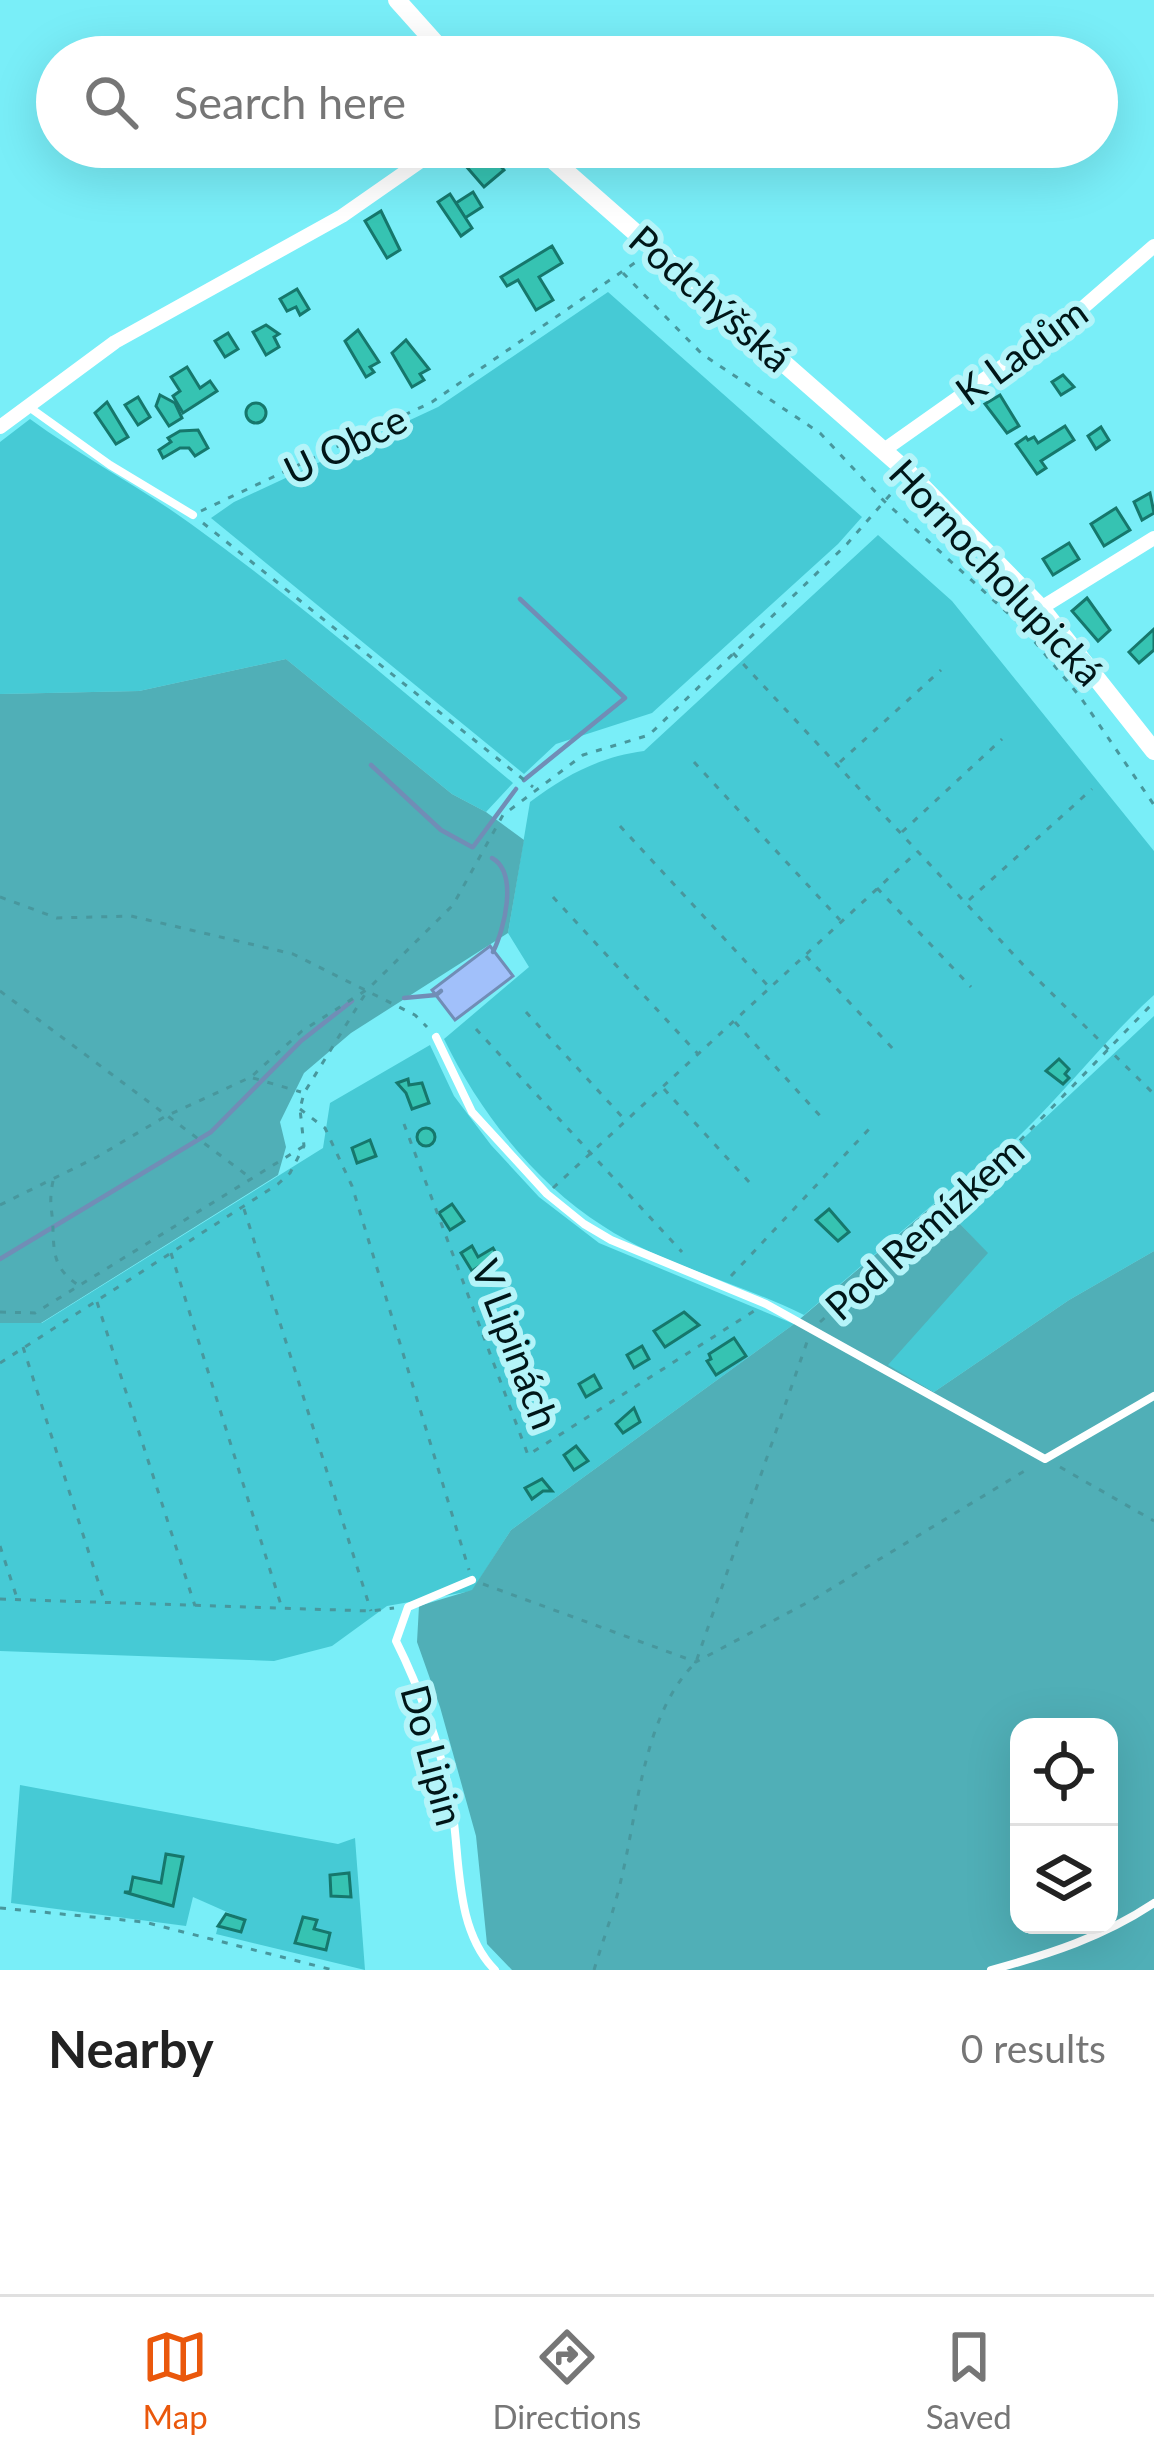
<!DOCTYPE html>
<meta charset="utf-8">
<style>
:root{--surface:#fff;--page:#f2f2f2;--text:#222;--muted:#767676;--line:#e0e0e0;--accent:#ea580c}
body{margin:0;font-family:Lato,sans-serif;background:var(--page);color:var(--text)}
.controls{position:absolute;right:36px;bottom:36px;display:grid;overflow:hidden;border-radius:24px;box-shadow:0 12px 48px #0002}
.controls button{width:108px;height:108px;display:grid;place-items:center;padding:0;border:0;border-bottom:3px solid var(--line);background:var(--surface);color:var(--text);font:60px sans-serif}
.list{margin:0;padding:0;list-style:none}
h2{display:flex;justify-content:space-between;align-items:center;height:156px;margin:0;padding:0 48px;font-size:51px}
h2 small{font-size:39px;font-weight:400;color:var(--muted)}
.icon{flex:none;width:66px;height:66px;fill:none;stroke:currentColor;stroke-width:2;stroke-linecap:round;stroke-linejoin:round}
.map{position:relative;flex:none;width:1154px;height:1970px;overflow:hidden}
.search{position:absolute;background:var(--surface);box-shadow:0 12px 48px #0002;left:36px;right:36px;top:36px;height:132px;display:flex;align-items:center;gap:30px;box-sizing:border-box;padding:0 42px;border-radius:66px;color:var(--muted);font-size:45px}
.sheet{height:324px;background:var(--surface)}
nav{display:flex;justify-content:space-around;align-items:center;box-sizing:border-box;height:168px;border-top:3px solid var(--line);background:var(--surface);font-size:33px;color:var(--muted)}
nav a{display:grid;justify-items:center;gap:6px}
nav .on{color:var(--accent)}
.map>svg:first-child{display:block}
</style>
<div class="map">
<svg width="1154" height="1970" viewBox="0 0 1154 1970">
<rect width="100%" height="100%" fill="#79eef8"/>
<g fill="#46cad5" fill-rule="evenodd">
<polygon points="608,292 862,517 838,544 652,713 556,744 524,774 211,518 234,502 438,407"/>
<path d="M30,419C82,457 139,486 191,524C303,605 407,695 513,783L486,812L452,794L286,659L139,691L0,694V442Z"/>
<path d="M878,535L952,601L1154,851V995C1112,1033 1078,1076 1038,1117C1008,1148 975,1177 943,1206L937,1201L804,1315C740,1283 662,1265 603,1226C534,1182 479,1111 444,1039L529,967L508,933L530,802C566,775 599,757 644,751Z"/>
<polygon points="1154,1016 1154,1251 1069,1300 934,1392 887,1365 987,1253 947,1210"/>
<polygon points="430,1045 454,1096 491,1145 539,1197 599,1243 794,1324 511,1530 472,1591 387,1606 332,1646 274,1661 0,1651 0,1323 42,1323 323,1148 330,1103"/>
<path d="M20,1785L338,1844L355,1838L365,1970L216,1934L218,1926L241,1932L245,1920L193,1897L186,1926L11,1903ZM167,1854L183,1857L173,1905L130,1893L133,1877L161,1883Z"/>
</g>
<g fill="#50afb7" fill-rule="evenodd">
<polygon points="286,659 452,794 486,812 524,840 508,933 351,1033 304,1073 280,1122 286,1147 278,1175 41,1323 0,1323 0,694 139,691"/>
<path d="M938,1201L988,1253L888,1365L934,1392L1069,1300L1154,1251V1970H512L487,1944L476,1836L440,1707L417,1642L419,1606L472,1590L511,1530L794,1324ZM1019,1727H1109V1925H1019Z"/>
</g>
<polygon fill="#a1c0fa" stroke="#718db6" stroke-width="3" points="490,946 513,976 455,1020 432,990"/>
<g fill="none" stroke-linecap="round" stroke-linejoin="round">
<g stroke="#718db6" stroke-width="4.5">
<polyline points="520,599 625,698 524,780"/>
<polyline points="371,765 441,830 472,847"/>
<polyline points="473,847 516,789"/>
<path d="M492,858C519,873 504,930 493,952"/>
<polyline points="404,998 436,995 441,991"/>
<polyline points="0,1259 211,1132 301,1041 352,1001"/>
</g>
</g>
<g fill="#36c3b2" stroke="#16776c" stroke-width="3">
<polygon points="471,147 484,147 504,170 484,187 459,158"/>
<polygon points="473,192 482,207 465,218 456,203"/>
<polygon points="450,194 472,228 461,236 438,202"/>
<polygon points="381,211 400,250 387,258 365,221"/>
<polygon points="552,246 562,263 539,277 553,300 536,310 518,280 507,286 501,277"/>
<polygon points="297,289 309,309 300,315 296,307 287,311 280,299"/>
<polygon points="266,325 279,334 274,337 279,347 266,355 253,332"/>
<polygon points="358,330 379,362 370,367 374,372 366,377 345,341"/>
<polygon points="228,333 238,349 225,357 215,341"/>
<polygon points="406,340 429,369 420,374 424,380 412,387 392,353"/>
<polygon points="187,367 200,388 210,381 217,391 183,413 173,396 180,391 171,377"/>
<polygon points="1063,375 1074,387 1061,395 1052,382"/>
<polygon points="160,395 175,403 182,418 169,426 156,406"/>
<polygon points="1000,395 1019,426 1007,433 985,404"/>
<polygon points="138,397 150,417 138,425 125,405"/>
<polygon points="107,402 128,437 116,444 95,413"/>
<circle cx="256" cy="413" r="10"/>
<polygon points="1065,426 1074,440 1041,461 1046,468 1037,474 1016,444 1026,437 1028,440 1034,437 1038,443"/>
<polygon points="1101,427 1109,440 1096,449 1088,436"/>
<polygon points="198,430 208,448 195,456 189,448 180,448 163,458 159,450 171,442 168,438 180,431"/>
<polygon points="1150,493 1154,513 1142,520 1134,502"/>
<polygon points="1116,508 1130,530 1104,546 1091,524"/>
<polygon points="1069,543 1079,559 1053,575 1043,559"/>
<polygon points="1087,598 1110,630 1098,641 1072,611"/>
<polygon points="1154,629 1154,650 1139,663 1129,652"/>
<polygon points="1059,1059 1069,1069 1065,1074 1069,1078 1063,1084 1046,1071"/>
<polygon points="408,1079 409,1085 422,1083 429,1103 412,1109 406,1093 397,1083"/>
<circle cx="426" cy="1137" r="9"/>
<polygon points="370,1140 376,1156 357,1163 352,1148"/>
<polygon points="452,1204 464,1221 450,1230 439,1213"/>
<polygon points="829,1209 849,1232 838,1241 816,1220"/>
<polygon points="472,1246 478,1257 493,1248 497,1255 472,1271 461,1253"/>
<polygon points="684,1312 699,1325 665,1347 654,1331"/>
<polygon points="734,1338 746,1356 716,1375 707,1361 711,1359 709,1354"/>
<polygon points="642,1346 649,1359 634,1368 627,1355"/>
<polygon points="594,1375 601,1388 586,1397 579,1384"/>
<polygon points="634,1408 640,1422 623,1433 616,1424"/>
<polygon points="576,1446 588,1461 574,1470 564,1455"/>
<polygon points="542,1479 552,1491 543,1491 532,1499 525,1488"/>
<polygon points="166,1854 183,1857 173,1906 124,1892 130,1892 133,1877 161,1883"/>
<polygon points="349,1873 351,1897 331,1896 330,1875"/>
<polygon points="226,1914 245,1920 241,1932 218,1926"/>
<polygon points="303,1917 317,1920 314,1929 330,1933 326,1950 295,1943"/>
</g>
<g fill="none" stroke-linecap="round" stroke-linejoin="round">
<g stroke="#48979d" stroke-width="3" stroke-dasharray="6 9" stroke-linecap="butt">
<polyline points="623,273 702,354 820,433 884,501 1021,625 1081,698 1154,805"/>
<polyline points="201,511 432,402 639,260"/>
<polyline points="203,523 533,787"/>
<polyline points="733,653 1028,970 1154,1094"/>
<polyline points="694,762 840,920"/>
<polyline points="840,762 941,670"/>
<polyline points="620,826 770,988"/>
<polyline points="902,832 1002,739"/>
<polyline points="877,888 971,987"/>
<polyline points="0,897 57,918 131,916 293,954 415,1015 427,1027"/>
<polyline points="553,897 698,1054"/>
<polyline points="969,900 1092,789"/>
<polyline points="806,956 895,1051"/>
<polyline points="0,991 252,1179"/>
<polyline points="526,1012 626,1121"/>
<polyline points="735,1022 822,1118"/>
<polyline points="476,1029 682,1252"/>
<polyline points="253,1078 301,1092"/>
<polyline points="664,1089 750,1183"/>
<polyline points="300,1109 325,1128 352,1186 469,1570"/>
<polyline points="404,1124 528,1455 754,1311"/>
<path d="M53,1181C48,1206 53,1209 53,1232C54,1257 56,1270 78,1285"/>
<polyline points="553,1188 917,852"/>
<polyline points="0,1205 97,1157 166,1116 251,1077 302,1031 368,989 453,905 503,815 583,755 649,735 847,544 896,488"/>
<polyline points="244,1209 371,1611"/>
<polyline points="171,1253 281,1605"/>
<polyline points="731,1276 871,1127"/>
<polyline points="97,1302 195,1606"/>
<polyline points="0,1312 35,1313 304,1146"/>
<polyline points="820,1322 1005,1156 1154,1002"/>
<polyline points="23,1347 104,1600"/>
<polyline points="0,1363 278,1184 290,1173 304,1146 300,1109 304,1093 367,991"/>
<polyline points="1060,1467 1154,1521"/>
<polyline points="0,1546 17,1598"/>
<polyline points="483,1584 696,1662 814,1599 1031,1467"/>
<polyline points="0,1599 371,1611 394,1608"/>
<polyline points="0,1908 144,1922 333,1970"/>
<path d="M594,1970C603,1940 614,1911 621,1880C638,1811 643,1714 696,1662L808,1339"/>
</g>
<g stroke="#fff" stroke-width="8">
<polyline points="29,407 110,465 193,515"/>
<polyline points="436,1037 472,1112 547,1194 584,1224 611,1240 766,1304 1045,1459 1154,1396"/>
<path d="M472,1580L408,1607L396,1641C420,1689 441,1748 451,1801C461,1855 453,1928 495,1970"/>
<path d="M991,1970C1050,1954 1103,1937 1154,1903"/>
</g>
<g stroke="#fff" stroke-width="14">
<polyline points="0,427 115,342 342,216 441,147"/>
<polyline points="884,450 1071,318 1154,246"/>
<polyline points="1041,608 1154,538"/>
</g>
<g stroke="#fff" stroke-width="18">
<polyline points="397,0 448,57"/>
<polyline points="538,147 910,474 1041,608 1154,751"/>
</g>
</g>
<g text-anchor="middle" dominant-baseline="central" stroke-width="12" stroke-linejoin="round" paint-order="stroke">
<g font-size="39" fill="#001618" stroke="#b4f4f9">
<text transform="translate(711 298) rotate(41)">Podchýšská</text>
<text transform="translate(1021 351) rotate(-36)">K Ladům</text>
<text transform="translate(345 444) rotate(-26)">U Obce</text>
<text transform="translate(997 572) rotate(47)">Hornocholupická</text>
<text transform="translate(924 1228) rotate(-42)">Pod Remízkem</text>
<text transform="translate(516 1344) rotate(69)">V Lipinách</text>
<text transform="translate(433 1755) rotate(75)">Do Lipin</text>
</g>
</g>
</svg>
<div class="controls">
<button><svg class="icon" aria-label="locate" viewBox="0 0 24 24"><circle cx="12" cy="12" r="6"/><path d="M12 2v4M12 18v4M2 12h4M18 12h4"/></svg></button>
<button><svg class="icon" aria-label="layers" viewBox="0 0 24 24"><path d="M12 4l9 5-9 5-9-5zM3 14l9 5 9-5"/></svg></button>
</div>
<div class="search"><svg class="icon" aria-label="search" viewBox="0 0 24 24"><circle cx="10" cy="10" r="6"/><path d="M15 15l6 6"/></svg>Search here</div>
</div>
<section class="sheet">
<h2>Nearby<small>0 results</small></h2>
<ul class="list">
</ul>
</section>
<nav>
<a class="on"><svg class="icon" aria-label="map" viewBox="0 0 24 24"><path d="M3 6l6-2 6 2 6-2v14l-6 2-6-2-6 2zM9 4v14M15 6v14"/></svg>Map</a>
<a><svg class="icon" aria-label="directions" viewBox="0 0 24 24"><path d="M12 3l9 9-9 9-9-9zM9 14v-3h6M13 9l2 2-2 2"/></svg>Directions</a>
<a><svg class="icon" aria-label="saved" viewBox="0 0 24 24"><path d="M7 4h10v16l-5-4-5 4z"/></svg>Saved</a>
</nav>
